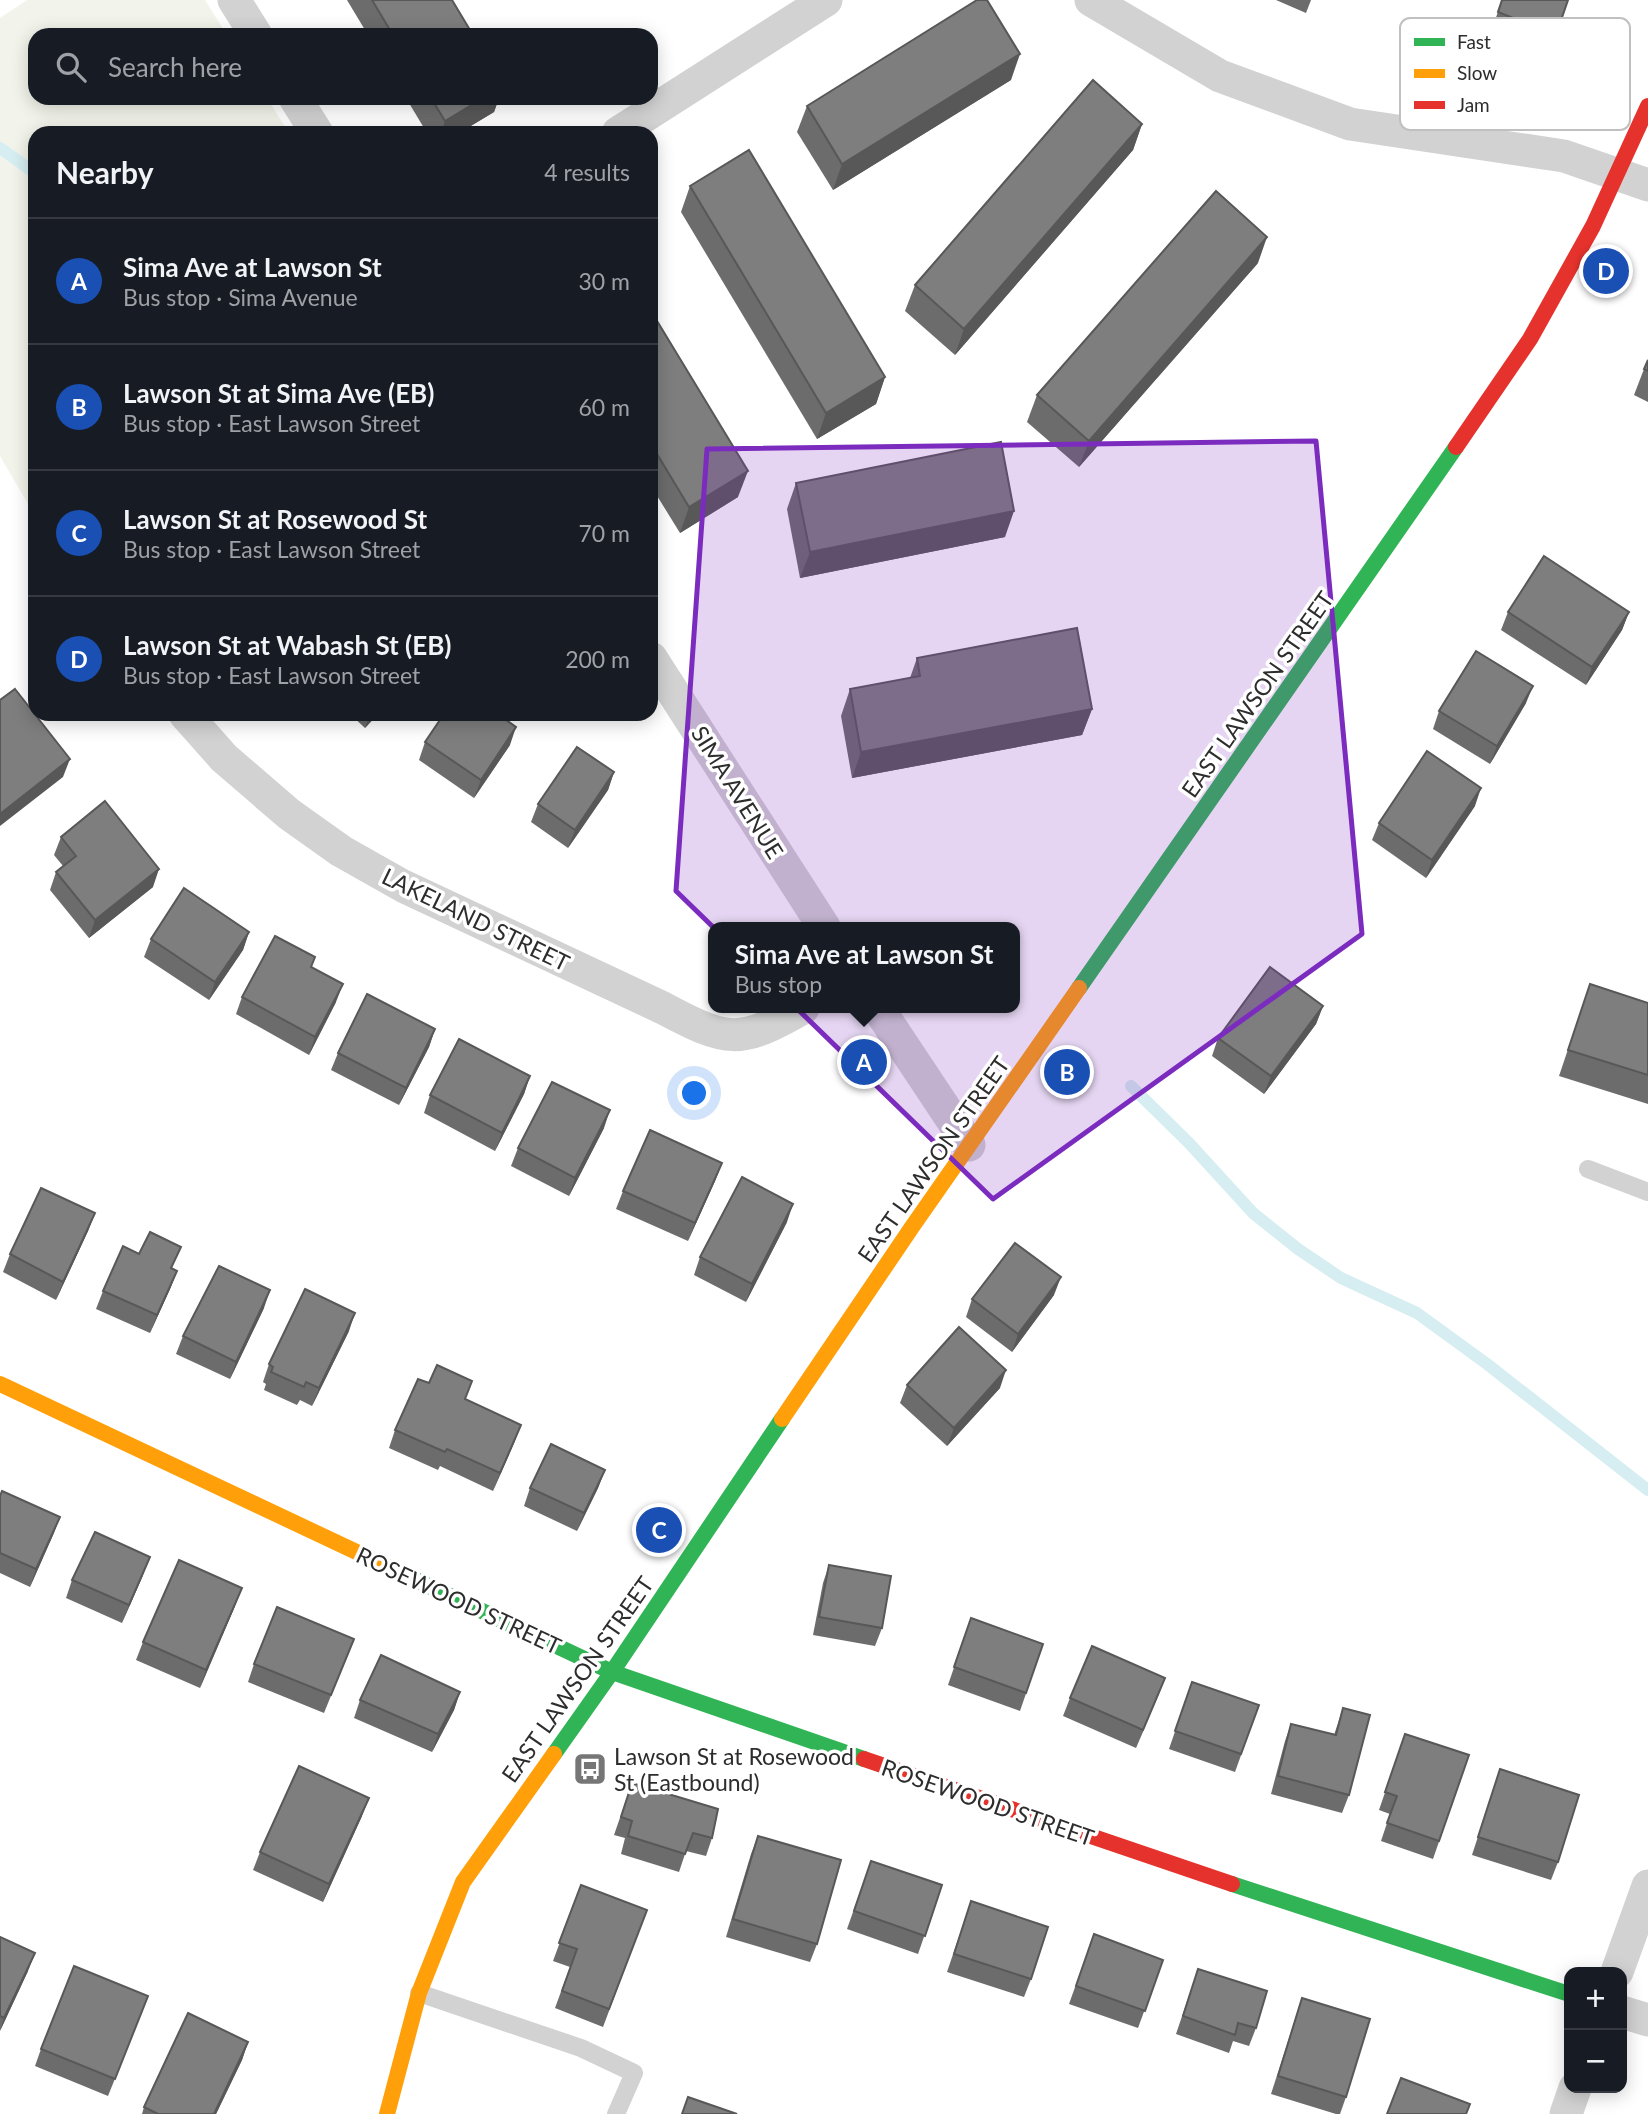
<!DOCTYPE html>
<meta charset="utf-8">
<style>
:root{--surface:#171b24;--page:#242831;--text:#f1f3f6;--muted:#9ea1a6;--line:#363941;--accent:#8c9099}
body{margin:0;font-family:Lato,sans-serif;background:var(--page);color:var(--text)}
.controls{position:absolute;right:21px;bottom:21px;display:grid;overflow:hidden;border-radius:14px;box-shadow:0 4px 18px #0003}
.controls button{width:63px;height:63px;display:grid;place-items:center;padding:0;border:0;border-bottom:2px solid var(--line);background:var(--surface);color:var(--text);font:35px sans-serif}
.you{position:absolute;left:695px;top:1094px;width:24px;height:24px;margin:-18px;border:5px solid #fff;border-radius:50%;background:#1a73e8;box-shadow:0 0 0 10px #1a73e833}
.badge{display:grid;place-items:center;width:46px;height:46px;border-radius:50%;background:var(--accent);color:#fff;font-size:23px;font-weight:700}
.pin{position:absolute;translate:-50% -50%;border:4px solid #fff;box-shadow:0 2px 7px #0006}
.popup{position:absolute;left:708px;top:922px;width:312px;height:91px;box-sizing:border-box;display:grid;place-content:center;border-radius:14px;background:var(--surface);filter:drop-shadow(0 2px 5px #0005);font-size:23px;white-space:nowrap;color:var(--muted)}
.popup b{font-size:26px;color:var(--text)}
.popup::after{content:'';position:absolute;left:50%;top:100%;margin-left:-14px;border:14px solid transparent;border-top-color:var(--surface)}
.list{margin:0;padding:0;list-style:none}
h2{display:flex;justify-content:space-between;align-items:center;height:91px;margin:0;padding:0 28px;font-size:30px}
h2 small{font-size:23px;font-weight:400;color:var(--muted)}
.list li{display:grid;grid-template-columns:46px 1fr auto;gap:21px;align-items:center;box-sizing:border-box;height:126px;padding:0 28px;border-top:2px solid var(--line)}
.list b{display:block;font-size:26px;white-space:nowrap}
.list p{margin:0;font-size:23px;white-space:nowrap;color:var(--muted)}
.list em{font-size:23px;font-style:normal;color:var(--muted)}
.icon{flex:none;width:38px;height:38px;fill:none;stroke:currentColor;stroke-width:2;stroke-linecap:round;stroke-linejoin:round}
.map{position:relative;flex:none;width:1648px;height:2114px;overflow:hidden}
.search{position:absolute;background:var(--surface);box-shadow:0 4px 18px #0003;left:28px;top:28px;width:630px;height:77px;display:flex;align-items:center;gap:18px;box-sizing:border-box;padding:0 24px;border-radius:21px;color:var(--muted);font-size:26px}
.panel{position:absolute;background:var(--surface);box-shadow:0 4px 18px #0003;left:28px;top:126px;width:630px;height:595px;border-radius:21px}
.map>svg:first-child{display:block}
</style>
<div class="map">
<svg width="1648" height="2114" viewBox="0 0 1648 2114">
<rect width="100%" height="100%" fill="#fff"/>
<polygon fill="#f2f4eb" points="27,0 205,0 227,35 35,35 35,98 267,98 289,133 35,133 35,516 0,456 0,18"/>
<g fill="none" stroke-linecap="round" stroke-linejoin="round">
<g stroke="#d6eef1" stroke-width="12">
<polyline points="0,148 35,173"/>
<polyline points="1131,1086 1189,1143 1253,1213 1298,1249 1341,1278 1417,1313 1487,1364 1648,1490"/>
</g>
<g stroke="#d2d2d2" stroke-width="18">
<polyline points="1588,1169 1648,1192"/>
<polyline points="419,1993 581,2048 634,2073 616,2114"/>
</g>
<g stroke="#d2d2d2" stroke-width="33">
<polyline points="234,0 256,35"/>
<polyline points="1091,0 1220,76 1350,124 1564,156 1648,185"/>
<polyline points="295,98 317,133"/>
<polyline points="618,133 826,0"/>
<polyline points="651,658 824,927"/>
<path d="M185,714L224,758L289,814L341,851L403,886L663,1008C727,1042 739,1045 803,1008"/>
<polyline points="878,1008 969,1145"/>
<polyline points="1617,1972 1648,1886"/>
<polyline points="1622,2012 1648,2020"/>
<polyline points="1566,2114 1575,2088"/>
</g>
<g stroke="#30b455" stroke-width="16">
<polyline points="1079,988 1456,447"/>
<polyline points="399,1572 612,1672 864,1759"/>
<polyline points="554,1754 612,1672 782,1419"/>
<polyline points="1232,1884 1569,1994"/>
</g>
<g stroke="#ff9f0a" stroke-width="16">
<polyline points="0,1384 399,1572"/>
<polyline points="782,1419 912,1227 1079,988"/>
<polyline points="387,2114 419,1993 463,1882 554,1754"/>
</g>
<g stroke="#e5322d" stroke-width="16">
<polyline points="1456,447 1530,339 1593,226 1648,106"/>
<polyline points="864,1759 1232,1884"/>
</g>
</g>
<g fill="#6c6c6c">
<polygon points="347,0 452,0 473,35 368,35"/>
<polygon points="1276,0 1311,0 1306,13"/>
<polygon points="1502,0 1568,0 1547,61 1489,38"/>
<polygon points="1011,80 833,190 797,132 807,106"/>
<polygon points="406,98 499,98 494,112 459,133 427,133"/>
<polygon points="1142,124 1133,150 955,355 905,311 915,285"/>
<polygon points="690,186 885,377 876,404 817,439 681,212"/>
<polygon points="1258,263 1079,467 1027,422 1037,395"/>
<polygon points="651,311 738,497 680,533 651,486"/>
<polygon points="1648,360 1648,402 1634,395 1644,369"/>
<polygon points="796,483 1005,537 800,578 787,509"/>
<polygon points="1508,612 1629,612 1622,630 1586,685 1501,630"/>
<polygon points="917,658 1092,709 1082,735 852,778 841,716 850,689 910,678"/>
<polygon points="1526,703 1490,764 1433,729 1439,711"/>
<polygon points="350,714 378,714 365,728"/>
<polygon points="425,742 510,745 474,798 419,760"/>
<polygon points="614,772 608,790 568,848 531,822 538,804"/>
<polygon points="1475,806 1426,878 1372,840 1379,823"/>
<polygon points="61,837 153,887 89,938 50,890 56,872 63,866 54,855"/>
<polygon points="249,932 243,950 209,1000 144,957 151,939"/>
<polygon points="312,967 336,1002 309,1055 236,1014 242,997"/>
<polygon points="1590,984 1648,1003 1648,1104 1559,1076"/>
<polygon points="1323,1006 1316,1024 1264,1094 1212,1056 1218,1038"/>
<polygon points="435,1029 429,1047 399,1105 331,1070 338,1053"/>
<polygon points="530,1076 524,1094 495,1151 424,1113 430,1095"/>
<polygon points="604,1128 569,1196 511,1166 518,1148"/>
<polygon points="722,1163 715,1181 688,1241 616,1209 623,1191"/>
<polygon points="95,1213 88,1231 56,1300 3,1272 10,1254"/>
<polygon points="787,1222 746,1302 694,1275 700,1257"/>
<polygon points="172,1269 177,1271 170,1289 150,1333 96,1309 103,1291"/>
<polygon points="1054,1295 1012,1352 966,1317 972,1299"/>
<polygon points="264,1308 230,1379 176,1354 183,1336"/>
<polygon points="349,1331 312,1406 300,1400 297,1405 264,1390 266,1384 263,1382 269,1364"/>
<polygon points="907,1385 1000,1388 947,1446 900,1403"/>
<polygon points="466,1400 521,1425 514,1443 493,1491 440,1466 438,1470 389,1448 395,1430"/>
<polygon points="605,1470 598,1488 577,1531 524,1506 530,1488"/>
<polygon points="0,1496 60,1517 53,1535 30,1587 0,1573"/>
<polygon points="829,1565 882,1628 875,1646 813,1635 823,1583"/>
<polygon points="143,1575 122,1623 66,1598 72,1580"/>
<polygon points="235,1606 200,1688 136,1660 143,1642"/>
<polygon points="971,1618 1043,1644 1020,1711 948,1685"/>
<polygon points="354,1639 324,1713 248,1682 254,1664"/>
<polygon points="1165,1678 1136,1748 1063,1716 1070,1698"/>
<polygon points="1192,1682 1259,1705 1235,1772 1169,1749"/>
<polygon points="460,1692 454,1710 432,1752 354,1718 360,1700"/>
<polygon points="1343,1708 1349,1795 1342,1813 1271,1794 1285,1741 1291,1724 1334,1735"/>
<polygon points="1405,1734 1469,1755 1433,1859 1381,1841 1390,1814 1379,1810"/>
<polygon points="1500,1769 1558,1862 1551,1880 1472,1855"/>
<polygon points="632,1783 712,1838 706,1856 686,1851 679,1872 621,1854 625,1838 614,1835"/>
<polygon points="362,1816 323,1902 253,1870 260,1852"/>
<polygon points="758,1836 817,1944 810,1962 726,1937 751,1854"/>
<polygon points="871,1861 942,1885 918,1954 847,1929"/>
<polygon points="581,1885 647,1910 603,2027 555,2008 570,1967 553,1961"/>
<polygon points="971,1901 1031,1979 1024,1997 947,1972"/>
<polygon points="1094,1934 1163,1960 1138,2028 1069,2004"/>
<polygon points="0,1937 28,1971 0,2031"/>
<polygon points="1198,1969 1256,2028 1249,2046 1233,2041 1229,2053 1176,2034"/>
<polygon points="1302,1998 1346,2097 1340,2114 1336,2114 1271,2094"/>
<polygon points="141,2014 108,2096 35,2066 41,2049"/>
<polygon points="248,2042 242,2060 216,2114 142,2114 144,2107"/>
</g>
<g fill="#585858">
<polygon points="1020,54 1011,80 833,190 842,164"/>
<polygon points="483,98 499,98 494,112 459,133 441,133 445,121"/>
<polygon points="1142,124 1133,150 955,355 964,329"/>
<polygon points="1267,237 1258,263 1079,467 1089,441"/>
<polygon points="885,377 876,404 817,439 826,413"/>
<polygon points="748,471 738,497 680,533 689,507"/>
<polygon points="1014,511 1005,537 800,578 810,552"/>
<polygon points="1629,612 1622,630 1586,685 1592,667"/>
<polygon points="1533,686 1526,703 1490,764 1497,746"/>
<polygon points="1092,709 1082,735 852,778 861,752"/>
<polygon points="370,714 378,714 365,728"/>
<polygon points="516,727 510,745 474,798 481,780"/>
<polygon points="70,759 63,777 0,826 0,814"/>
<polygon points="614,772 608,790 568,848 575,830"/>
<polygon points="1481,788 1475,806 1426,878 1432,860"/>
<polygon points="159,869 153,887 89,938 95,920"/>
<polygon points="249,932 243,950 209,1000 215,982"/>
<polygon points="343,984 336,1002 309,1055 315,1037"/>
<polygon points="1323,1006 1316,1024 1264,1094 1271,1076"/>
<polygon points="435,1029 429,1047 399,1105 406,1088"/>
<polygon points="530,1076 524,1094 495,1151 502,1133"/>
<polygon points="610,1110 604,1128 569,1196 575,1178"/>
<polygon points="722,1163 715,1181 688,1241 695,1223"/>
<polygon points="793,1204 787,1222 746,1302 752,1284"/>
<polygon points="95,1213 88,1231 56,1300 63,1282"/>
<polygon points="177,1271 170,1289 150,1333 157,1315"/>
<polygon points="1061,1277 1054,1295 1012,1352 1018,1334"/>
<polygon points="270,1290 264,1308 230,1379 236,1362"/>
<polygon points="355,1313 349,1331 312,1406 319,1388"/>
<polygon points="1006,1370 1000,1388 947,1446 954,1428"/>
<polygon points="521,1425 514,1443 493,1491 500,1473"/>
<polygon points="605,1470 598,1488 577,1531 584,1513"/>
<polygon points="60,1517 53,1535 30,1587 36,1569"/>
<polygon points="150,1557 143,1575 122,1623 129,1605"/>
<polygon points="242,1588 235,1606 200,1688 206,1670"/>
<polygon points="1165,1678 1158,1696 1136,1748 1143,1730"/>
<polygon points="460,1692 454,1710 432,1752 438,1734"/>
<polygon points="369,1798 362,1816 323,1902 329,1884"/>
<polygon points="35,1953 28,1971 0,2031 4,2018"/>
<polygon points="248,2042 242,2060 216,2114 214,2114"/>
</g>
<g fill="#7e7e7e" stroke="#585858" stroke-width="2">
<polygon points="372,0 452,0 473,35 393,35"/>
<polygon points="977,0 987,0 1020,54 842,164 807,106"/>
<polygon points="1502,0 1568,0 1556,35 1498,12"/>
<polygon points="1093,80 1142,124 964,329 915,285"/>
<polygon points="431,98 483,98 445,121"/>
<polygon points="749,150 885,377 826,413 690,186"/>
<polygon points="1216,191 1267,237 1089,441 1037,395"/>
<polygon points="651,311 748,471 689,507 651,444"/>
<polygon points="1648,360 1648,371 1644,369"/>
<polygon points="1001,442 1014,511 810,552 796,483"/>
<polygon points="1544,556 1629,612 1592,667 1508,612"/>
<polygon points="1077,628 1092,709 861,752 850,689 920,676 917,658"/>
<polygon points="1476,651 1533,686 1497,746 1439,711"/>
<polygon points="15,689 70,759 0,814 0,700"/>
<polygon points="444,714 498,714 516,727 481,780 425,742"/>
<polygon points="577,747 614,772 575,830 538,804"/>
<polygon points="1427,751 1481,788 1432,860 1379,823"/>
<polygon points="105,801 159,869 95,920 56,872 76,856 61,837"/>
<polygon points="184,888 249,932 215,982 151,939"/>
<polygon points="275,936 315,957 311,967 343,984 315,1037 242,997"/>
<polygon points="1270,967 1323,1006 1271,1076 1218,1038"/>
<polygon points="1590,984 1648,1003 1648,1075 1568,1050"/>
<polygon points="367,994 435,1029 406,1088 338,1053"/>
<polygon points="459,1039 530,1076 502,1133 430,1095"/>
<polygon points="552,1082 610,1110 575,1178 518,1148"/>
<polygon points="650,1130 722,1163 695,1223 623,1191"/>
<polygon points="742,1177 793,1204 752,1284 700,1257"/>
<polygon points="41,1188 95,1213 63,1282 10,1254"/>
<polygon points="150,1232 181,1247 171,1268 177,1271 157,1315 103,1291 123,1246 139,1254"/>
<polygon points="1015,1243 1061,1277 1018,1334 972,1299"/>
<polygon points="219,1266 270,1290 236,1362 183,1336"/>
<polygon points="305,1289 355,1313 319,1388 306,1382 304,1387 271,1372 273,1367 269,1364"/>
<polygon points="959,1327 1006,1370 954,1428 907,1385"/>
<polygon points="437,1365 472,1381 465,1399 521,1425 500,1473 447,1449 445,1452 395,1430 418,1379 429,1383"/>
<polygon points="551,1444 605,1470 584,1513 530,1488"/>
<polygon points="2,1491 60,1517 36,1569 0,1553 0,1496"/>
<polygon points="95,1532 150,1557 129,1605 72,1580"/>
<polygon points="179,1560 242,1588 206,1670 143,1642"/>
<polygon points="829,1565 891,1576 882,1628 819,1617"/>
<polygon points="277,1607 354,1639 331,1695 254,1664"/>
<polygon points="971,1618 1043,1644 1026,1693 954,1667"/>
<polygon points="1092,1646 1165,1678 1143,1730 1070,1698"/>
<polygon points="381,1655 460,1692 438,1734 360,1700"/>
<polygon points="1192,1682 1259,1705 1241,1754 1175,1731"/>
<polygon points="1343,1708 1370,1715 1349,1795 1278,1776 1291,1724 1336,1735"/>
<polygon points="1405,1734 1469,1755 1439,1841 1387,1823 1397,1796 1385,1792"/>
<polygon points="299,1766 369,1798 329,1884 260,1852"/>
<polygon points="1500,1769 1579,1795 1558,1862 1478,1837"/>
<polygon points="632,1783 718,1809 712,1838 693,1833 685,1854 628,1836 632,1821 621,1817"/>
<polygon points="758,1836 841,1860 817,1944 733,1919"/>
<polygon points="871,1861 942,1885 925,1936 854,1911"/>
<polygon points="581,1885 647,1910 609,2009 562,1991 577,1949 559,1943"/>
<polygon points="971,1901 1048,1927 1031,1979 954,1954"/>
<polygon points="1094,1934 1163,1960 1145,2011 1076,1986"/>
<polygon points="0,1937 35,1953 4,2018 0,2016"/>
<polygon points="74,1966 148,1996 115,2079 41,2049"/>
<polygon points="1198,1969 1267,1991 1256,2028 1238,2023 1235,2035 1183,2016"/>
<polygon points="1302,1998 1370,2019 1346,2097 1278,2076"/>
<polygon points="188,2013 248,2042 214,2114 158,2114 144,2107"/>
<polygon points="1401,2078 1470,2104 1466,2114 1387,2114"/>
<polygon points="688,2097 737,2114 682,2114"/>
</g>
<path fill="#7b2cbf" fill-opacity="0.2" stroke="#7b2cbf" stroke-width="5" stroke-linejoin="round" d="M1316,441L1362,934L993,1199L676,891L707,449Z"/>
<defs>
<symbol id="bus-square" viewBox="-11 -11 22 22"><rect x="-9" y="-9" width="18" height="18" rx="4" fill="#767676" stroke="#fff"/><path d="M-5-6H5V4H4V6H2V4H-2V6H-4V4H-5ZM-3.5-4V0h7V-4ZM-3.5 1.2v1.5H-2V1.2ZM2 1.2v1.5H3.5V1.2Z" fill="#fff"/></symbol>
</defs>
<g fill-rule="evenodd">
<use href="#bus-square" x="571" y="1750" width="38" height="38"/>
</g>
<g text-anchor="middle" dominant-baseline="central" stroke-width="7" stroke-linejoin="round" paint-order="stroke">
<g font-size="23" fill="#2d2d2d" stroke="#fff">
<text transform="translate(1257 694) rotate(-55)">EAST LAWSON STREET</text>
<text transform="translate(738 792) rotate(58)">SIMA AVENUE</text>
<text transform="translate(476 919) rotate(26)">LAKELAND STREET</text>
<text transform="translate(933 1159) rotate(-55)">EAST LAWSON STREET</text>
<text transform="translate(459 1600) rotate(25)">ROSEWOOD STREET</text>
<text transform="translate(577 1679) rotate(-55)">EAST LAWSON STREET</text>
<text transform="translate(988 1802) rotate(19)">ROSEWOOD STREET</text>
</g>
<g font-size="23" fill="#2d2d2d" stroke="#fff" text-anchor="start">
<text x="614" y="1756">Lawson St at Rosewood<tspan x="614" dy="26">St (Eastbound)</tspan></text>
</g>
</g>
<rect x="1400" y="18" width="230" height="112" rx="10" fill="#fff" stroke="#c0c0c0" stroke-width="2"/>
<rect x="1414" y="38" width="31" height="8" fill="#30b455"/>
<rect x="1414" y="69" width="31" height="9" fill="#ff9f0a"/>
<rect x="1414" y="101" width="31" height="8" fill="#e5322d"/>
<g font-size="19" fill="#2d2d2d">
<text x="1457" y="49">Fast</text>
<text x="1457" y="80">Slow</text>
<text x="1457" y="112">Jam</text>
</g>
</svg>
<div class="controls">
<button>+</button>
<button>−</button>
</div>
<div class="you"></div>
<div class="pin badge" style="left:864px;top:1062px;background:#1a4fb4">A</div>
<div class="popup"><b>Sima Ave at Lawson St</b>Bus stop</div>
<div class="pin badge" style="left:1067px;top:1072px;background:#1a4fb4">B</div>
<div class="pin badge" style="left:659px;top:1530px;background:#1a4fb4">C</div>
<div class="pin badge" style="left:1606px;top:271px;background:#1a4fb4">D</div>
<div class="search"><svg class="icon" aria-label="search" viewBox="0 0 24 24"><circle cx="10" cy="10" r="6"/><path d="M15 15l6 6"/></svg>Search here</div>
<section class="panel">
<h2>Nearby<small>4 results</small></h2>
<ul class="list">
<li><span class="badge" style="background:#1a4fb4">A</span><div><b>Sima Ave at Lawson St</b><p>Bus stop · Sima Avenue</p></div><em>30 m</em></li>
<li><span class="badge" style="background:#1a4fb4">B</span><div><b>Lawson St at Sima Ave (EB)</b><p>Bus stop · East Lawson Street</p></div><em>60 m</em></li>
<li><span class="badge" style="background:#1a4fb4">C</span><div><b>Lawson St at Rosewood St</b><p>Bus stop · East Lawson Street</p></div><em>70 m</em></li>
<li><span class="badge" style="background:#1a4fb4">D</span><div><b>Lawson St at Wabash St (EB)</b><p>Bus stop · East Lawson Street</p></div><em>200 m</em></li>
</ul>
</section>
</div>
